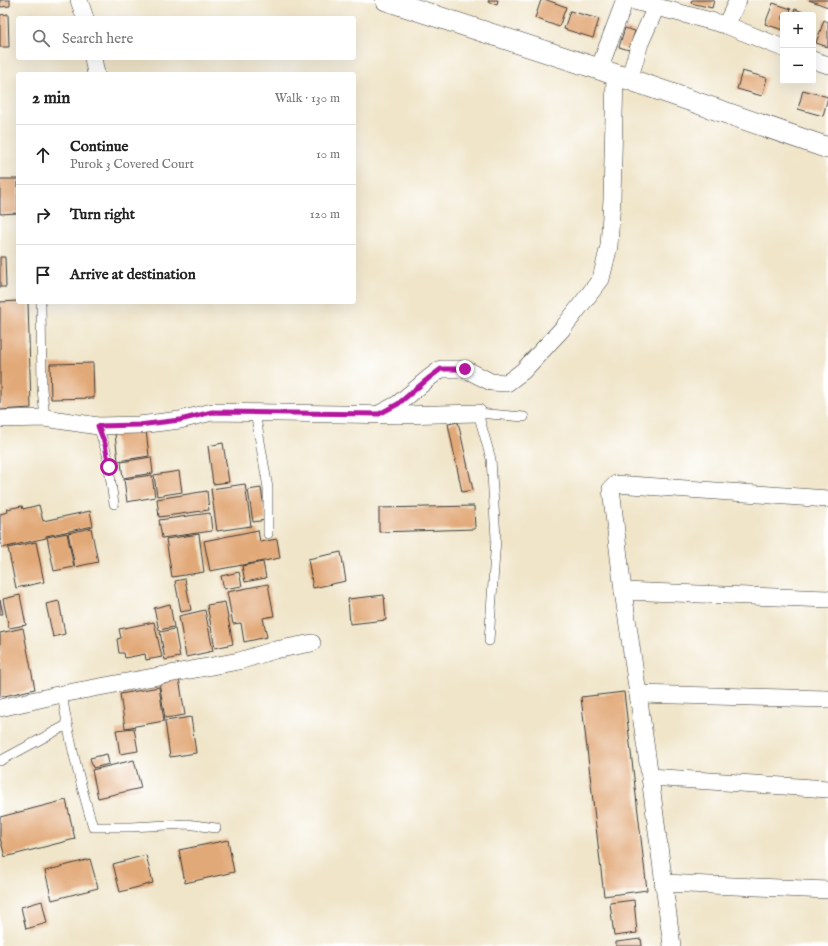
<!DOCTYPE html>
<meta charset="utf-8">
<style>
:root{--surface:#fff;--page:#f2f2f2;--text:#222;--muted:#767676;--line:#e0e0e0}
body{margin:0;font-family:"IM FELL English",serif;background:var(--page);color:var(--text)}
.controls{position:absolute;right:12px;top:12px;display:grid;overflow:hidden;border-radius:4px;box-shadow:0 4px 16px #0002}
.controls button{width:36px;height:36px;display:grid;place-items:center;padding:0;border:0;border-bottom:1px solid var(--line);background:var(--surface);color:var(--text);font:20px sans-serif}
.stop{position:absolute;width:12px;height:12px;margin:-9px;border:3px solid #b5179e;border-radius:50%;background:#fff}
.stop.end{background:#b5179e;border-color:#fff;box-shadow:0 1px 4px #0008}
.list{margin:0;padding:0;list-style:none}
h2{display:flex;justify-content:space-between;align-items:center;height:52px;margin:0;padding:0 16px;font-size:17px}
h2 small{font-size:13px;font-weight:400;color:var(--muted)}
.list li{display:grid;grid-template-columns:26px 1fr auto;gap:12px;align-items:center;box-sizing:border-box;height:60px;padding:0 16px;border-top:1px solid var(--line)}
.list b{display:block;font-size:15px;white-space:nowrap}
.list p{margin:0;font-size:13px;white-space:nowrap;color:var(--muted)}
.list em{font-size:13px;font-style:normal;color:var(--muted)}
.icon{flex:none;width:22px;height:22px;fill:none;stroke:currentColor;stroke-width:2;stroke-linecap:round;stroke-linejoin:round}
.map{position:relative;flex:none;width:828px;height:946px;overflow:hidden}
.search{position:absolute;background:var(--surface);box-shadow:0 4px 16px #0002;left:16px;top:16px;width:340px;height:44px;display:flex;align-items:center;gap:10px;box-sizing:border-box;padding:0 14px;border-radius:4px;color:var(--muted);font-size:15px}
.panel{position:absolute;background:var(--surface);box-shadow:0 4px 16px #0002;left:16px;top:72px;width:340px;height:232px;border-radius:4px}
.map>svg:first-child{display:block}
</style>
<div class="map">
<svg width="828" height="946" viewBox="0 0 828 946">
<rect width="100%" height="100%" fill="#fff"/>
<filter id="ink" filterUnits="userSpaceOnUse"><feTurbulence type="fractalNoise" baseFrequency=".025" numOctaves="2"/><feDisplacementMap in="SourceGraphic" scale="8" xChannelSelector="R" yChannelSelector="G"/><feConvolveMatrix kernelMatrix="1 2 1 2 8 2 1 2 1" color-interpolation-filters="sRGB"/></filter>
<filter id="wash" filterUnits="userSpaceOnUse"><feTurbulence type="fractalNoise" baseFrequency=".012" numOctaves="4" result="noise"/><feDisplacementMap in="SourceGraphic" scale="16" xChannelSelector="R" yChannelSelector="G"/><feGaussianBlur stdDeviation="0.9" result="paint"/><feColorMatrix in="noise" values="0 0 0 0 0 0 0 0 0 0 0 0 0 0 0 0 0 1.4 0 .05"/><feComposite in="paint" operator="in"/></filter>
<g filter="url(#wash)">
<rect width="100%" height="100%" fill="#f0e5c9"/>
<g id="blocks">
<g fill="#e2a978">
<polygon points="0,0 10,0 10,6 0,7"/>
<polygon points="489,0 498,0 497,5 488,2"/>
<polygon points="541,0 547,0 566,7 559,27 535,18"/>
<polygon points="692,0 714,0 712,8 691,3"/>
<polygon points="809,0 828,0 828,7"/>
<polygon points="773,3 791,9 789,15 783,15 783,30 765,24"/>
<polygon points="795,9 811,15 793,15"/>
<polygon points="570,11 599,19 593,38 564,29"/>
<polygon points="8,14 9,47 0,47 0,15"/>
<polygon points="824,20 828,22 828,47 816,43"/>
<polygon points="625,28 635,31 629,50 619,47"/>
<polygon points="742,71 767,78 762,96 737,89"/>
<polygon points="803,90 828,97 823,116 798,109"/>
<polygon points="0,179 18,179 18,213 0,214"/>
<polygon points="0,257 5,257 6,287 0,287"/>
<polygon points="18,301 18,302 28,302 31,408 0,410 0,302"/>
<polygon points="93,363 94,398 51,399 50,364"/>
<polygon points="458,422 473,490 462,492 448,424"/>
<polygon points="146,430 149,456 118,461 115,434"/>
<polygon points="223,443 229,482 213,484 208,446"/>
<polygon points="151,457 153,473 123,478 121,462"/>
<polygon points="179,471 182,492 157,496 154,475"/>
<polygon points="152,475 155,497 127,502 124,479"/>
<polygon points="245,484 251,526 217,531 211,489"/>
<polygon points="261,488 266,520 253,522 248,490"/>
<polygon points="207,491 209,510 159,517 157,499"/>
<polygon points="39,505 43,521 90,511 93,526 46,536 46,538 2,548 0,538 0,514 8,512 7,509 22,506 23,509"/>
<polygon points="474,506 475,529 379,532 379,508"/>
<polygon points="210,513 212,531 162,538 159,520"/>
<polygon points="91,528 98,562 75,567 68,533"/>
<polygon points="258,530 260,542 277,539 280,558 210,571 204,541"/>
<polygon points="67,533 74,567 54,571 47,537"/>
<polygon points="199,534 204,572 172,577 166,539"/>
<polygon points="36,542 44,582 16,588 8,548"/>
<polygon points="341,552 346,581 313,588 308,559"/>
<polygon points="263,562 266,578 245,582 242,566"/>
<polygon points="239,572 242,586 224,589 221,576"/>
<polygon points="185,579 191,610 181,612 175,581"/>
<polygon points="268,584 274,616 263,618 267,637 244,642 241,623 233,624 227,592"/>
<polygon points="20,595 26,625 9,628 3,599"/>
<polygon points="384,595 386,620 350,624 348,599"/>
<polygon points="0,600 3,614 0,614"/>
<polygon points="59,601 65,634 53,637 46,604"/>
<polygon points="225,602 233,644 215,648 207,605"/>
<polygon points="170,604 174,627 159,630 154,608"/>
<polygon points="205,610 213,651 186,657 179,616"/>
<polygon points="154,622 162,657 146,660 145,654 125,658 124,653 119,653 117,639 121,638 119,629"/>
<polygon points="23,628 35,689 0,697 0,633"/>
<polygon points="175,629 180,657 165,660 160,632"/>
<polygon points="179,678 185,715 165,718 159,682"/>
<polygon points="159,687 164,721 125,728 120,694"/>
<polygon points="624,692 647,890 604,896 581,697"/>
<polygon points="191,717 196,753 170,757 165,721"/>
<polygon points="134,728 138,751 120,754 116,730"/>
<polygon points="107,754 109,764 93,768 90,758"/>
<polygon points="134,760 141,788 98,798 92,770"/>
<polygon points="66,800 75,839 5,857 0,838 0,817"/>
<polygon points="228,840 234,872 185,883 179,850"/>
<polygon points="146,855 153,883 120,892 113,864"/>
<polygon points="90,859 98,888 52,900 45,871"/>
<polygon points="634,900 637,933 614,936 610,903"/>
<polygon points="42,901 47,923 26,929 21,907"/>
<polygon points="641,939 642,946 616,946 616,942"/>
</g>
</g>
</g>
<g filter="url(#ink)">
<use href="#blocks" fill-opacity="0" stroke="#3c3a36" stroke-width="1"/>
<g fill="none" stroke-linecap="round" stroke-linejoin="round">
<defs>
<g id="service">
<polyline points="41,302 42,389 45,418"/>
<polyline points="255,412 268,488 268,534"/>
<polyline points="98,426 107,454 114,504"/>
<polyline points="489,641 496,538 491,459 478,413 524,417"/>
<path d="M62,694C69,740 80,783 93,827H131L187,824L216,828"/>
<polyline points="0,761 67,725"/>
</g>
<g id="minor">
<polyline points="79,0 85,18"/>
<polyline points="630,0 726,25 783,48"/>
<polyline points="726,25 738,0"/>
<polyline points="93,58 96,74"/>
<polyline points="813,60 828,65"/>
<polyline points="599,69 625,0"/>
<polyline points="629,80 640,43 656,7"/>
<polyline points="379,414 398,404 429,378 441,369 465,369 491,382 507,383 523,371 563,328 601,279 609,246 612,199 615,75"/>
<polyline points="0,419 45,418 98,426 139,425 180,420 212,412 399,415 478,413"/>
<polyline points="623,591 828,599"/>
<polyline points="638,694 828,699"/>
<polyline points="0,708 62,694 239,661 275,650 312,643"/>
<polyline points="650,777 828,789"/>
<polyline points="663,883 828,890"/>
<polyline points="672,946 650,777 623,591 611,489 616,484 828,499"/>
</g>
<polyline id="tertiary" points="386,0 599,69 828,148"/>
</defs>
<use href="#service" stroke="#3c3a36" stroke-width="10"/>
<use href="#minor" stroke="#3c3a36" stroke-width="18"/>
<use href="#tertiary" stroke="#3c3a36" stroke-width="22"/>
<use href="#service" stroke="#fff" stroke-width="9"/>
<use href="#minor" stroke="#fff" stroke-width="17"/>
<use href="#tertiary" stroke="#fff" stroke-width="21"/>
</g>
</g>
<g fill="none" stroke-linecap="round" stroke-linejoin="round" filter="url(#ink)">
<polyline stroke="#b5179e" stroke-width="5" points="109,467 105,444 98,426 139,425 180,420 212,412 379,414 398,404 429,378 441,369 465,369"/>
</g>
</svg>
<div class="controls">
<button>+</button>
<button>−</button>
</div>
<div class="stop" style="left:109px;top:467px"></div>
<div class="stop end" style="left:465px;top:369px"></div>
<div class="search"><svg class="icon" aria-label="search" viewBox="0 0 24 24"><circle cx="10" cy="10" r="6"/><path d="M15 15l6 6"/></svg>Search here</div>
<section class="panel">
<h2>2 min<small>Walk · 130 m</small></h2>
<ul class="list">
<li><svg class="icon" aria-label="ahead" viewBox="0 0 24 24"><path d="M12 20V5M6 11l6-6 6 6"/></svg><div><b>Continue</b><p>Purok 3 Covered Court</p></div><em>10 m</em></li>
<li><svg class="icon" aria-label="right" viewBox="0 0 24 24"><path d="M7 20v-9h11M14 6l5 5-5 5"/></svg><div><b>Turn right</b></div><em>120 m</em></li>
<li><svg class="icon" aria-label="arrive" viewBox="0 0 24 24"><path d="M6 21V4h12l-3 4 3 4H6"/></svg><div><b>Arrive at destination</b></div></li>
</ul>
</section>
</div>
